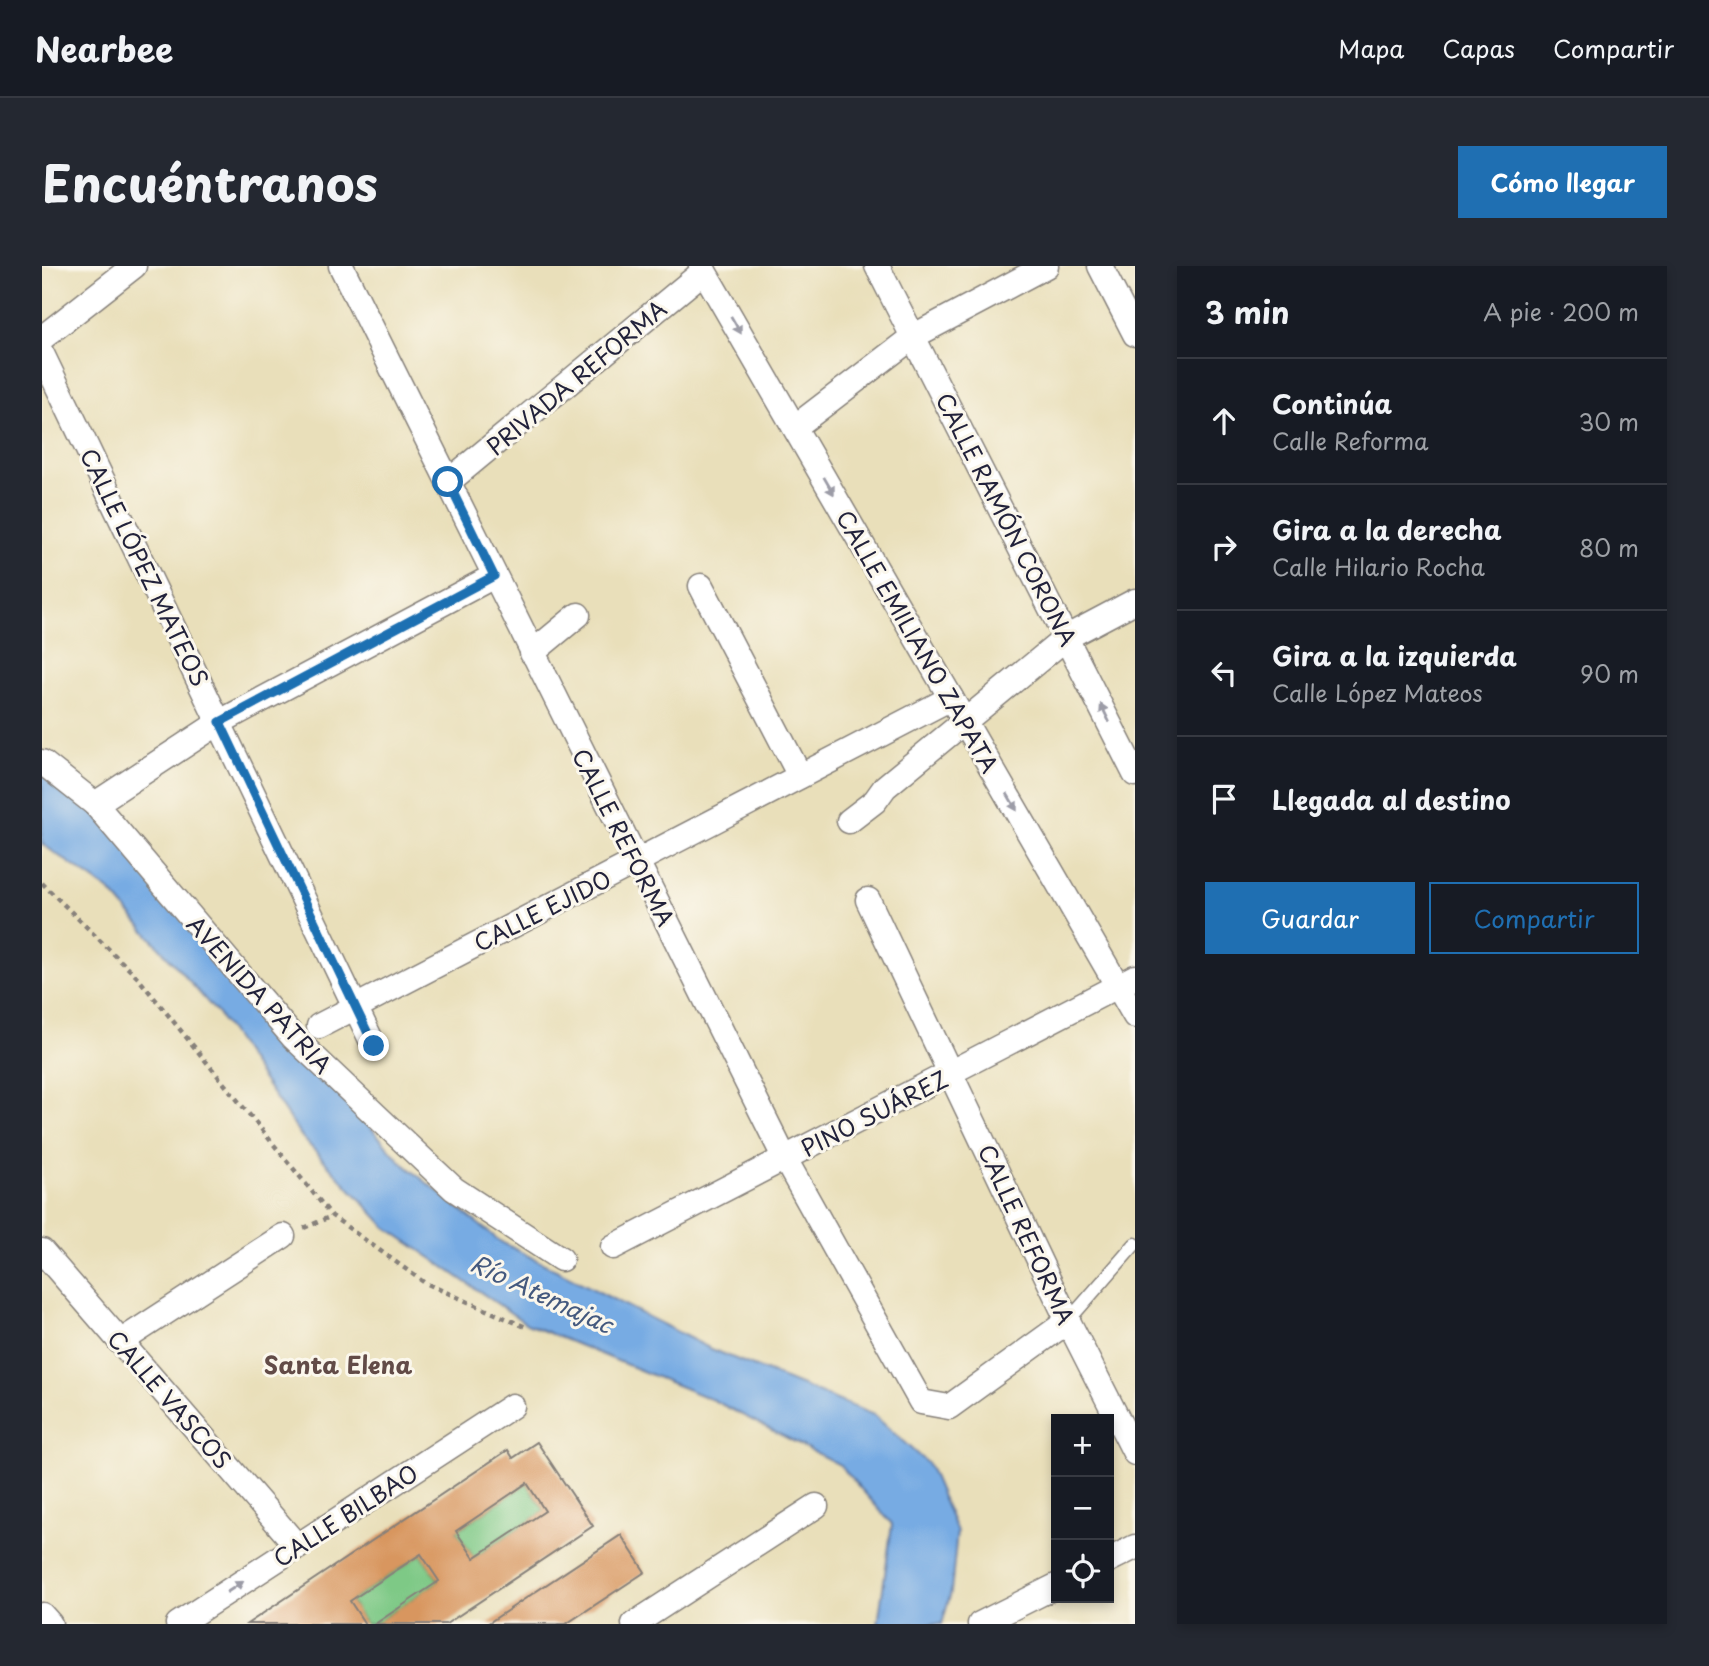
<!DOCTYPE html>
<html lang="es">
<meta charset="utf-8">
<style>
:root{--surface:#171b24;--page:#242831;--text:#f1f3f6;--muted:#9ea1a6;--line:#363941;--accent:#1f6fb2}
body{margin:0;font-family:"Playpen Sans",sans-serif;background:var(--page);color:var(--text)}
.controls{position:absolute;right:21px;bottom:21px;display:grid;overflow:hidden;border-radius:0px;box-shadow:0 4px 10px #0003}
.controls button{width:63px;height:63px;display:grid;place-items:center;padding:0;border:0;border-bottom:2px solid var(--line);background:var(--surface);color:var(--text);font:35px sans-serif}
.stop{position:absolute;width:21px;height:21px;margin:-16px;border:5px solid #1f6fb2;border-radius:50%;background:#fff}
.stop.end{background:#1f6fb2;border-color:#fff;box-shadow:0 2px 7px #0008}
.list{margin:0;padding:0;list-style:none}
h2{display:flex;justify-content:space-between;align-items:center;height:91px;margin:0;padding:0 28px;font-size:30px}
h2 small{font-size:23px;font-weight:400;color:var(--muted)}
.list li{display:grid;grid-template-columns:46px 1fr auto;gap:21px;align-items:center;box-sizing:border-box;height:126px;padding:0 28px;border-top:2px solid var(--line)}
.list b{display:block;font-size:26px;white-space:nowrap}
.list p{margin:0;font-size:23px;white-space:nowrap;color:var(--muted)}
.list em{font-size:23px;font-style:normal;color:var(--muted)}
.actions{display:flex;gap:14px;padding:21px 28px}
.actions a{flex:1;padding:16px 0;border:2px solid var(--accent);border-radius:0px;text-align:center;font-size:24px;color:var(--accent)}
.actions .main{background:var(--accent);color:#fff}
.icon{flex:none;width:38px;height:38px;fill:none;stroke:currentColor;stroke-width:2;stroke-linecap:round;stroke-linejoin:round}
.map{position:relative;flex:none;width:1093px;height:1358px;overflow:hidden;border-radius:0px}
header{display:flex;align-items:center;gap:42px;box-sizing:border-box;height:98px;padding:0 35px;background:var(--surface);border-bottom:2px solid var(--line)}
header strong{font-size:33px}
nav{display:flex;gap:38px;margin-inline-start:auto;font-size:24px}
.intro{display:flex;align-items:center;justify-content:space-between;box-sizing:border-box;height:168px;padding:0 42px}
h1{margin:0;font-size:49px}
.button{padding:18px 32px;border-radius:0px;background:var(--accent);color:#fff;font-size:24px;font-weight:700}
main{display:flex;gap:42px;padding:0 42px}
aside{flex:1;background:var(--surface);border-radius:0px;box-shadow:0 4px 10px #0003}
.map>svg:first-child{display:block}
</style>
<header>
<strong>Nearbee</strong>
<nav><a>Mapa</a><a>Capas</a><a>Compartir</a></nav>
</header>
<div class="intro"><h1>Encuéntranos</h1><a class="button">Cómo llegar</a></div>
<main>
<div class="map">
<svg width="1093" height="1358" viewBox="0 0 1093 1358">
<rect width="100%" height="100%" fill="#fbf7ec"/>
<filter id="ink" filterUnits="userSpaceOnUse"><feTurbulence type="fractalNoise" baseFrequency=".0143" numOctaves="2"/><feDisplacementMap in="SourceGraphic" scale="14" xChannelSelector="R" yChannelSelector="G"/><feConvolveMatrix kernelMatrix="1 2 1 2 8 2 1 2 1" color-interpolation-filters="sRGB"/></filter>
<filter id="wash" filterUnits="userSpaceOnUse"><feTurbulence type="fractalNoise" baseFrequency=".00686" numOctaves="4" result="noise"/><feDisplacementMap in="SourceGraphic" scale="28" xChannelSelector="R" yChannelSelector="G"/><feGaussianBlur stdDeviation="1.57" result="paint"/><feColorMatrix in="noise" values="0 0 0 0 0 0 0 0 0 0 0 0 0 0 0 0 0 1.4 0 .05"/><feComposite in="paint" operator="in"/></filter>
<g filter="url(#wash)">
<rect width="100%" height="100%" fill="#e9dfba"/>
<g fill="#7ec986" stroke="#507660" stroke-width="2">
<polygon points="485,1217 503,1245 432,1292 414,1265"/>
<polygon points="379,1288 397,1315 333,1358 323,1358 308,1335"/>
</g>
<polygon fill="#77abe3" stroke="#4c668f" stroke-width="2" points="0,500 53,544 359,896 459,976 667,1082 832,1149 886,1198 915,1266 909,1326 900,1358 836,1358 850,1258 798,1199 671,1134 485,1058 344,961 260,871 176,748 69,626 0,578"/>
<g id="blocks">
<g fill="#d8965e" fill-rule="evenodd">
<path d="M495,1176L551,1260L404,1358H333L397,1315L379,1288L308,1335L323,1358H205L466,1184L471,1192ZM485,1217L503,1245L432,1292L414,1265Z"/>
<polygon points="579,1269 603,1306 524,1358 445,1358"/>
</g>
</g>
</g>
<g filter="url(#ink)">
<use href="#blocks" fill-opacity="0" stroke="#86807a" stroke-width="2"/>
<g fill="none" stroke-linecap="round" stroke-linejoin="round">
<defs>
<polyline id="service" points="1026,1055 1093,978"/>
<g id="minor">
<polyline points="299,0 743,893 879,1136 907,1141 1026,1055"/>
<polyline points="659,0 1093,750"/>
<polyline points="835,0 1093,508"/>
<polyline points="1058,0 1093,68"/>
<polyline points="0,72 92,0"/>
<polyline points="0,88 332,780"/>
<polyline points="753,161 872,70 1004,0"/>
<polyline points="406,216 662,5"/>
<polyline points="659,320 758,510"/>
<polyline points="490,387 536,349"/>
<polyline points="0,496 53,538 251,771 412,923 519,993"/>
<polyline points="53,538 178,456 452,310"/>
<polyline points="807,555 833,535 843,521 1025,371 1093,335"/>
<polyline points="826,634 1026,1055 1093,1187"/>
<polyline points="277,760 909,432"/>
<polyline points="571,981 1093,711"/>
<polyline points="0,985 256,1281"/>
<polyline points="78,1076 241,970"/>
<polyline points="1067,1294 1093,1281"/>
<polyline points="0,1349 8,1358"/>
<polyline points="136,1358 470,1140"/>
<polyline points="592,1358 774,1240"/>
<polyline points="938,1358 1014,1320"/>
</g>
</defs>
<use href="#service" stroke="#86807a" stroke-width="15"/>
<use href="#minor" stroke="#86807a" stroke-width="27"/>
<g stroke="#86807a" stroke-width="4.5" stroke-dasharray="5 5" stroke-linecap="butt">
<polyline points="0,617 96,712 290,950 383,1017 486,1062"/>
<polyline points="262,962 290,950"/>
</g>
<use href="#service" stroke="#fff" stroke-width="12"/>
<use href="#minor" stroke="#fff" stroke-width="24"/>
</g>
<defs><path id="oneway-solid" d="M-6-.8H1V-3.2L6.5 0L1 3.2V.8H-6Z" transform="scale(1.75)"/></defs>
<g fill="#9c9ca7">
<use href="#oneway-solid" transform="translate(694 59) rotate(60)"/>
<use href="#oneway-solid" transform="translate(787 220) rotate(60)"/>
<use href="#oneway-solid" transform="translate(1063 447) rotate(-116)"/>
<use href="#oneway-solid" transform="translate(970 536) rotate(60)"/>
<use href="#oneway-solid" transform="translate(193 1321) rotate(-33)"/>
</g>
</g>
<g fill="none" stroke-linecap="round" stroke-linejoin="round" filter="url(#ink)">
<polyline stroke="#1f6fb2" stroke-width="9" points="332,780 178,456 452,310 406,216"/>
</g>
<g text-anchor="middle" dominant-baseline="central" stroke-width="6" stroke-linejoin="round" paint-order="stroke">
<g font-size="23" fill="#22223b" stroke="#fbf7ec">
<text transform="translate(534 111) rotate(-40)">PRIVADA REFORMA</text>
<text transform="translate(965 253) rotate(63)">CALLE RAMÓN CORONA</text>
<text transform="translate(103 301) rotate(64)">CALLE LÓPEZ MATEOS</text>
<text transform="translate(876 375) rotate(60)">CALLE EMILIANO ZAPATA</text>
<text transform="translate(582 571) rotate(63)">CALLE REFORMA</text>
<text transform="translate(500 644) rotate(-27)">CALLE EJIDO</text>
<text transform="translate(218 728) rotate(48)">AVENIDA PATRIA</text>
<text transform="translate(832 847) rotate(-27)">PINO SUÁREZ</text>
<text transform="translate(985 968) rotate(65)">CALLE REFORMA</text>
<text transform="translate(128 1133) rotate(49)">CALLE VASCOS</text>
<text transform="translate(303 1249) rotate(-33)">CALLE BILBAO</text>
</g>
<g font-size="24" font-style="italic" fill="#44597e" stroke="#fbf7ec">
<text transform="translate(500 1027) rotate(25)">Río Atemajac</text>
</g>
<g font-size="24" font-weight="bold" fill="#624b47" stroke="#fbf7ec">
<text x="296" y="1098">Santa Elena</text>
</g>
</g>
</svg>
<div class="controls">
<button>+</button>
<button>−</button>
<button><svg class="icon" aria-label="locate" viewBox="0 0 24 24"><circle cx="12" cy="12" r="6"/><path d="M12 2v4M12 18v4M2 12h4M18 12h4"/></svg></button>
</div>
<div class="stop" style="left:406px;top:216px"></div>
<div class="stop end" style="left:332px;top:780px"></div>
</div>
<aside>
<h2>3 min<small>A pie · 200 m</small></h2>
<ul class="list">
<li><svg class="icon" aria-label="ahead" viewBox="0 0 24 24"><path d="M12 20V5M6 11l6-6 6 6"/></svg><div><b>Continúa</b><p>Calle Reforma</p></div><em>30 m</em></li>
<li><svg class="icon" aria-label="right" viewBox="0 0 24 24"><path d="M7 20v-9h11M14 6l5 5-5 5"/></svg><div><b>Gira a la derecha</b><p>Calle Hilario Rocha</p></div><em>80 m</em></li>
<li><svg class="icon" aria-label="left" viewBox="0 0 24 24"><path d="M17 20v-9H6M10 6l-5 5 5 5"/></svg><div><b>Gira a la izquierda</b><p>Calle López Mateos</p></div><em>90 m</em></li>
<li><svg class="icon" aria-label="arrive" viewBox="0 0 24 24"><path d="M6 21V4h12l-3 4 3 4H6"/></svg><div><b>Llegada al destino</b></div></li>
</ul>
<div class="actions"><a class="main">Guardar</a><a>Compartir</a></div>
</aside>
</main>
